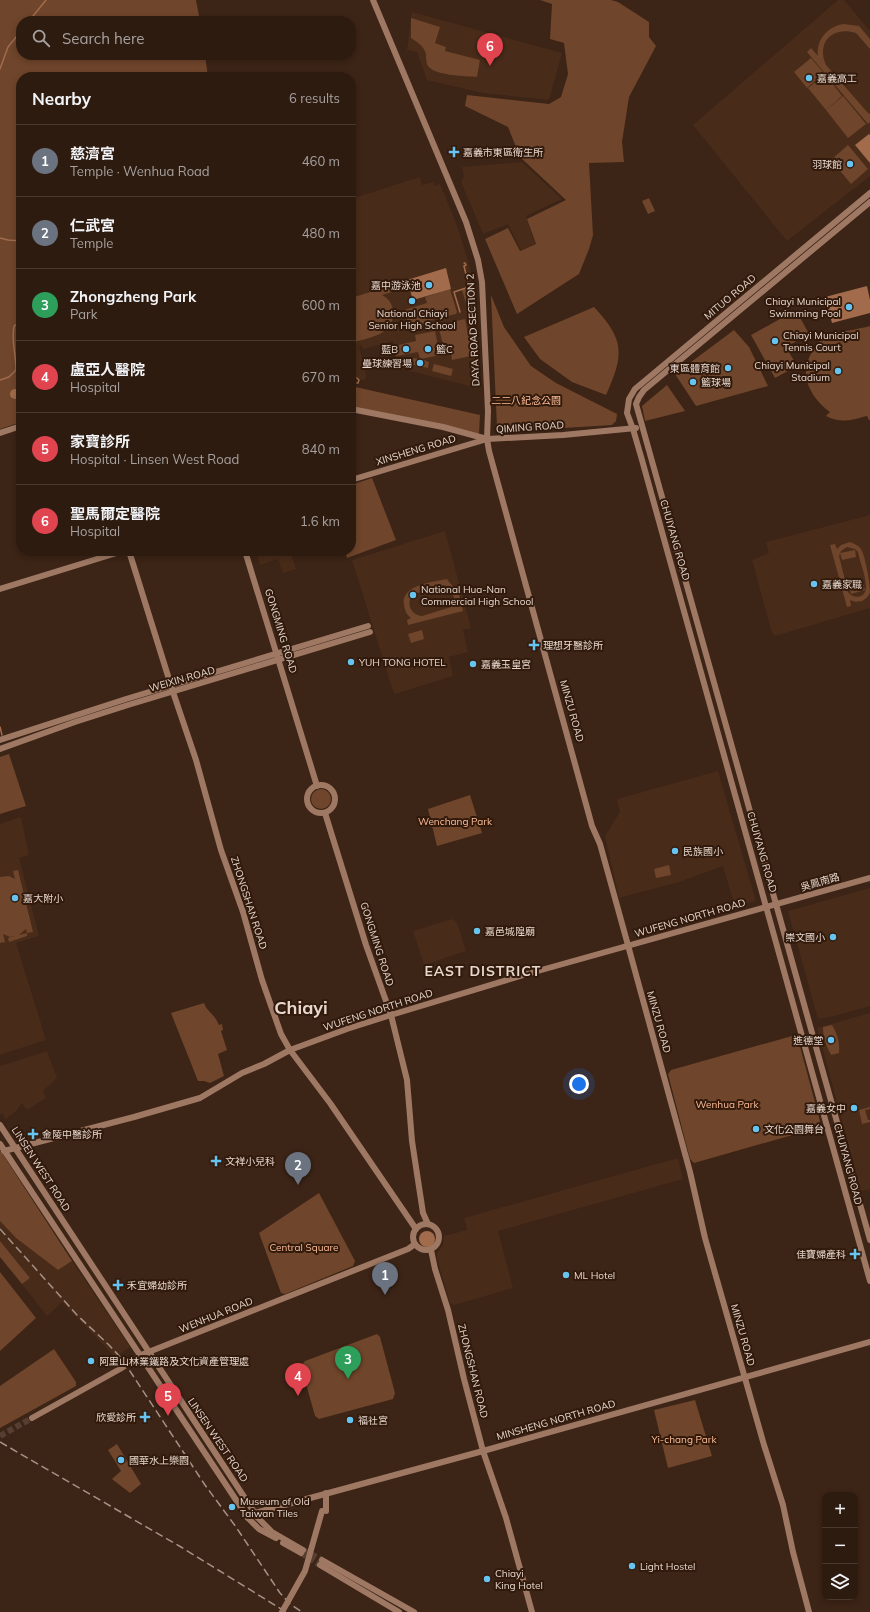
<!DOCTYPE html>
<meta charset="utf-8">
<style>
:root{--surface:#2d1b10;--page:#39281e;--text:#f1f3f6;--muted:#a7a19f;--line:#483930;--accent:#bca0f2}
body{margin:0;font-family:Mulish,"Noto Sans TC",sans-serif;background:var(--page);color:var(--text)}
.controls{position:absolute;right:12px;bottom:12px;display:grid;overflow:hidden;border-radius:8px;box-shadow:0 2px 6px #0003}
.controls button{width:36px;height:36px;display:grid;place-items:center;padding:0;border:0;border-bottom:1px solid var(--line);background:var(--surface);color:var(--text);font:20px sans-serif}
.you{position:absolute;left:579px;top:1084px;width:14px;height:14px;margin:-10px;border:3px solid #fff;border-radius:50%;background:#1a73e8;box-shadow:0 0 0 6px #1a73e833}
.badge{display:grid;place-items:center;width:26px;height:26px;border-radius:50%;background:var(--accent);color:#fff;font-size:13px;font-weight:700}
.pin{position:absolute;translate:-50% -33px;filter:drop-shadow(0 1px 2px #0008)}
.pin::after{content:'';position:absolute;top:21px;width:14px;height:12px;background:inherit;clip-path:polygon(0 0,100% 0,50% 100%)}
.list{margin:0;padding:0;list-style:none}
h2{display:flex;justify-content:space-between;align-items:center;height:52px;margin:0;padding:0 16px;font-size:17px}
h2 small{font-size:13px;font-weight:400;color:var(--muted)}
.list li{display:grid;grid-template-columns:26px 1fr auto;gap:12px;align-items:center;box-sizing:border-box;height:72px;padding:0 16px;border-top:1px solid var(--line)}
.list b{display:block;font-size:15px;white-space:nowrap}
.list p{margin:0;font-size:13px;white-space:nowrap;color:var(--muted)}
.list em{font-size:13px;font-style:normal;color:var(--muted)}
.icon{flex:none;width:22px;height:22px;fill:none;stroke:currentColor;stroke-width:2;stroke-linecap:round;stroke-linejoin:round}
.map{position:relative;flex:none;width:870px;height:1612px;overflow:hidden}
.search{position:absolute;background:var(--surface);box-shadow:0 2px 6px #0003;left:16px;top:16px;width:340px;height:44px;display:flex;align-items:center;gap:10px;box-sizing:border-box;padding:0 14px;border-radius:16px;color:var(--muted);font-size:15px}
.panel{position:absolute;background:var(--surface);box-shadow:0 2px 6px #0003;left:16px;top:72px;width:340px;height:484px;border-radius:16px}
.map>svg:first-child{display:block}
</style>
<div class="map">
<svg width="870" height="1612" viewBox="0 0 870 1612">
<rect width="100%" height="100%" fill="#3c2416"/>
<g fill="#492b19">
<polygon points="838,0 844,0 870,31 870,176 787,241 693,125"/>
<polygon points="412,12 562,53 549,100 483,93 427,80 417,52 407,50"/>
<polygon points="522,162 562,199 526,216 535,244 521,250 508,224 483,234 461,182 464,176 462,167"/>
<polygon points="420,177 422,185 433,182 435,186 440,184 458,228 470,268 475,325 477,388 398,368 393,341 363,349 361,345 359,346 366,375 365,380 357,379 353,376 351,376 351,199"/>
<polygon points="870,515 870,608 775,636 772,633 752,560 769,553 766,542"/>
<polygon points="445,531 471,628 463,630 468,652 449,657 453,676 395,694 393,691 352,560"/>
<polygon points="256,551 290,551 296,569 283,573 278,559 260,565"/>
<polygon points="718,771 756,901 735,907 723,866 679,882 619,898 605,836 620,812 617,799"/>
<polygon points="21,817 29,855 19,858 39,936 16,943 46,1040 0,1055 0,824"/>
<polygon points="870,888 870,1006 834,1016 818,1019 788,911"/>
<polygon points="452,919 457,922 466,951 424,965 413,931"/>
<polygon points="870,1013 870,1189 861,1191 817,1028"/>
<polygon points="47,1051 57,1078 43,1091 46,1098 27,1110 22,1103 16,1111 6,1119 2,1113 0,1115 0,1066"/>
<polygon points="678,1158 683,1179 498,1231 513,1288 454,1305 450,1303 437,1259 437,1253 443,1245 444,1236 467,1230 464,1218"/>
<polygon points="0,1221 16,1238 58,1270 72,1261 130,1347 115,1357 62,1302 47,1316 22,1284 30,1278 0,1241"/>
</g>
<g fill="#6f452b" fill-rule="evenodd">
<polygon points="0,0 196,0 200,21 21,21 21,55 205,55 208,77 21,77 21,422 0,429"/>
<polygon points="540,0 611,0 618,2 649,22 649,37 656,46 629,97 622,142 624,162 589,163 593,235 589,249 579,274 517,314 485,239 508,228 520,251 536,244 527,219 566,200 520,157 508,127 465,106 467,95 549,104 561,97 568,74 564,43 550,39 552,4"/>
<path d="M411,18L440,27L435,43L446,47L445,51L480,60L477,77C466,76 435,76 428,66C426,63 426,57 426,54C424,46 417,42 411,38Z"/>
<path d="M843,24L859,26L870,39V49L856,33C833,26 816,42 826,65L868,113L870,114V122L868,124L807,52L811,48L818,56C816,40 827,27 843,24Z"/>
<polygon points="811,58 824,73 807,88 794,72"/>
<polygon points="825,74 842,96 826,110 808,88"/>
<polygon points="843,96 866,124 848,138 826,110"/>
<polygon points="848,145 868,169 851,184 831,160"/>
<polygon points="649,198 655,211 648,214 642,201"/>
<path d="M390,286L392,292L382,295C389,299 393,304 393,313C394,335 368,338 351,343V298Z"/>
<polygon points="467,288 471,294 473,309 468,310 462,290"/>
<polygon points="450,289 457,312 456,314 431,320 432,322 411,328 409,326 404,310 427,303 425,297"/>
<polygon points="491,295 504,327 531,366 556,383 617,414 616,421 612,425 500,432 497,427"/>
<path d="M594,307C625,340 624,355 606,395L572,382L540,359L524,337Z"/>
<polygon points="796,310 809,334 786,347 797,366 775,378 751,335"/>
<polygon points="465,319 470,343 469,343 471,356 452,360 450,348 444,349 438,325"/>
<path d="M870,326V420H869L867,416C851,420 842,424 826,416L830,412C812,399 798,376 811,354C813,349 816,344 820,341C831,332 856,330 870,326Z"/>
<polygon points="734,330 749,347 768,386 696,406 675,374"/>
<polygon points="435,331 440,355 421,359 429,362 428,368 410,364 411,358 420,359 418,352 396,356 394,346 416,341 415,335"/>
<polygon points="434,364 453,369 451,376 432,371"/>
<polygon points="667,385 685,411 645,421 642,406"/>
<polygon points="351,386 480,415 479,434 351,407"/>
<polygon points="372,478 396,540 347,558 345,551 351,551 351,485"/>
<path d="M850,542C855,544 860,546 862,551C866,560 870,583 870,592C869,596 866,599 862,601C857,602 854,602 850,600L851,606L847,607L830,545L835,544L837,549L841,545ZM847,547L855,549L858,552C860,563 866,576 866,587C866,598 854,600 848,592L839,556L841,551Z"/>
<polygon points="855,550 856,557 842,560 840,553"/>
<path d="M447,579C453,589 464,591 458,607L462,606L463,611L408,625L407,620L411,618C407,615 405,611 404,605C400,585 433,582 447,579ZM444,585C453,590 457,598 451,607L422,616C410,615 405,601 414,594Z"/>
<polygon points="863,584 865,590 851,594 849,587"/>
<polygon points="422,630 424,639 411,643 408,634"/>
<polygon points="9,754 26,806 0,814 0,757"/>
<circle cx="321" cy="799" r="10"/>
<polygon points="470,795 482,833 437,846 428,809"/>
<polygon points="669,865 671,875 656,878 654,869"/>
<polygon points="18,870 33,932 27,933 26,929 19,935 27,933 27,936 9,942 8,938 15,936 10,937 3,934 5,942 0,943 0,877 9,876 15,879 13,871"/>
<path d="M204,1003C207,1012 214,1013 219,1025L222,1024L223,1030L221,1031L227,1050L218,1054L224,1076L210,1083L204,1081H198L171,1013Z"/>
<path d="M832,1025C837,1033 840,1042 839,1053L831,1055C826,1046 823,1037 823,1027Z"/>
<polygon points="792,1036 798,1039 820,1121 817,1128 694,1163 690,1159 668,1074 671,1070"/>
<polygon points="870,1107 870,1109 865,1110 868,1120 870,1120 870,1122 862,1124 859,1110"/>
<polygon points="0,1150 72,1261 58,1270 16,1238 0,1221"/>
<polygon points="319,1193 355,1261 353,1266 285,1294 281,1293 259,1233"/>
<polygon points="0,1241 30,1278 22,1284 0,1257"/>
<polygon points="0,1272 36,1318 0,1351"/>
<polygon points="377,1334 380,1337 395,1393 393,1399 319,1419 315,1416 301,1366 305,1361"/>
<polygon points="54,1349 76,1382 76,1386 0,1428 0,1386"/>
<polygon points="695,1400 712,1456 668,1468 654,1410"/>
<polygon points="117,1444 141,1484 130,1493 112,1479 121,1471 108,1450"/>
</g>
<g fill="#a26c4c">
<polygon points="869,134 870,135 870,163 855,145"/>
<polygon points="446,268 451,289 413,300 407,280"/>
<polygon points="867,286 870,300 870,313 832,323 825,297"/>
<circle cx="15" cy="394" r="5"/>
<circle cx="427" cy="1239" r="8"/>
</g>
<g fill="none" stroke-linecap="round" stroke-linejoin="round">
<g stroke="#a26c4c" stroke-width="1.5">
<polyline points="29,21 46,0"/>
<polyline points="0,69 8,47 21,31"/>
<polyline points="0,238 8,240 21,241"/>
<polyline points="460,312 454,292 469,287 464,266 466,265 465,263 464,263"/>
<path d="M0,380L9,377L16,370C16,353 11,342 14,326L21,321"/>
<polyline points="357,383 358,383 359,380 357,378"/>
<polyline points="0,727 2,735"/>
</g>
<g stroke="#563f32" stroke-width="6" stroke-dasharray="6 3" stroke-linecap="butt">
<polyline points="0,1436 32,1418"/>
<polyline points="303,1550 322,1560"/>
<polyline points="301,1553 320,1565"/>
</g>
<g stroke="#9e7863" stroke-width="6">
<polyline points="373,0 466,222 478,260 482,282 488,411 487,439 489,451 592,826 600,844 626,938 690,1172 705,1238 764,1445 783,1505 793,1552 809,1612"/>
<polyline points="870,193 635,389 629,399 627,413 633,429 642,460 870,1281"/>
<polyline points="870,202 644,390 639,397 636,404 870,1240"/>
<polyline points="351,409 443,427 487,439 563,435 636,428"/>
<polyline points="0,433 21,426"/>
<polyline points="351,480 487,439"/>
<polyline points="129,551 173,692 196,760 221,850 243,912 262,980 281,1034 290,1050 330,1103 416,1229"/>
<polyline points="245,551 317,786"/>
<polyline points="0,589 123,551"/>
<polyline points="0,740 126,699 368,626"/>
<polyline points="0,749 75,722 128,705 370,632"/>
<circle cx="321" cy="799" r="14"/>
<polyline points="325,813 366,945 391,1015 407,1080 412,1141 423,1213 428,1224"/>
<polyline points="0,1125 258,1518 272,1532 303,1550"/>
<polyline points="0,1144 248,1518 259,1529 276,1538"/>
<polyline points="4,1151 134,1117 200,1098 242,1073 264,1064 290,1050 347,1029 391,1015 527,974 870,878"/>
<circle cx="426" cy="1237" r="13"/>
<polyline points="431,1250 435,1269 448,1310 464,1379 483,1451 506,1518 532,1612"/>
<polyline points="32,1418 120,1369 141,1355 408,1249 415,1244"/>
<polyline points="326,1511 326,1493"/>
<polyline points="248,1518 255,1513 483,1451 870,1342"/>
<polyline points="283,1543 301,1553"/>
<polyline points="322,1560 414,1612"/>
<polyline points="320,1565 399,1612"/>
</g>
<g stroke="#a69288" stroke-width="1.5" stroke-dasharray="8 4" stroke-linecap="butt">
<polyline points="0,1229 77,1315 109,1345 122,1359 205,1485 236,1527 280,1593 290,1604 302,1612"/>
<polyline points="0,1442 181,1547 286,1612"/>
</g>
<polyline stroke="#9e7863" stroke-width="6" points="282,1612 305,1571 322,1511"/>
</g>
<g fill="#67c4f0" stroke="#311a0c" stroke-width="1.5">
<circle cx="809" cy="78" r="4"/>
<path d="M452 146h4v4h4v4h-4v4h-4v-4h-4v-4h4z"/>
<circle cx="850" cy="164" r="4"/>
<circle cx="429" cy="285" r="4"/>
<circle cx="412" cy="301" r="4"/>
<circle cx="849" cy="307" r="4"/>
<circle cx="775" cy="341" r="4"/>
<circle cx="406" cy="349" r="4"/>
<circle cx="428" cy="349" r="4"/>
<circle cx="420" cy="363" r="4"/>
<circle cx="728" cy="368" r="4"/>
<circle cx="838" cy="371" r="4"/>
<circle cx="693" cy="382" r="4"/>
<circle cx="814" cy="584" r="4"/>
<circle cx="413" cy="595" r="4"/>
<path d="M532 639h4v4h4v4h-4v4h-4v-4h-4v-4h4z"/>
<circle cx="351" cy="662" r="4"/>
<circle cx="473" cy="664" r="4"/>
<circle cx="675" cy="851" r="4"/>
<circle cx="15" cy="898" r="4"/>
<circle cx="477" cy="931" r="4"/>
<circle cx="833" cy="937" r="4"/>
<circle cx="831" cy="1040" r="4"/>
<circle cx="854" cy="1108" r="4"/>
<circle cx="756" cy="1129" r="4"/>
<path d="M31 1128h4v4h4v4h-4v4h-4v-4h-4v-4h4z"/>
<path d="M214 1155h4v4h4v4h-4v4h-4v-4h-4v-4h4z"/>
<path d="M853 1248h4v4h4v4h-4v4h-4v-4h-4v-4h4z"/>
<circle cx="566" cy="1275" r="4"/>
<path d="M116 1279h4v4h4v4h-4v4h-4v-4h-4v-4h4z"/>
<circle cx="91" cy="1361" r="4"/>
<path d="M143 1411h4v4h4v4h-4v4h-4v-4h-4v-4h4z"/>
<circle cx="350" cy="1420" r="4"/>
<circle cx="121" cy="1460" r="4"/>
<circle cx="232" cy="1507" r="4"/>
<circle cx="632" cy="1566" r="4"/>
<circle cx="487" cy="1579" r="4"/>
</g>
<g text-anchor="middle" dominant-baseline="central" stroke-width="4" stroke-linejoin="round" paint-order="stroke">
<g font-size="10" fill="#e7d7ce" stroke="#311a0c" text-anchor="start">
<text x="817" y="78">嘉義高工</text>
<text x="463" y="152">嘉義市東區衛生所</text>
<text x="842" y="164" text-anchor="end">羽球館</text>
<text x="421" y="285" text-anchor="end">嘉中游泳池</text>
<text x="841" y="301" text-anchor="end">Chiayi Municipal<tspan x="841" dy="12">Swimming Pool</tspan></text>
<text x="412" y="313" text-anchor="middle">National Chiayi<tspan x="412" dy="12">Senior High School</tspan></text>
<text x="783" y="335">Chiayi Municipal<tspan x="783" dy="12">Tennis Court</tspan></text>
<text x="398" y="349" text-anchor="end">藍B</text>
<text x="436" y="349">籃C</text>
<text x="412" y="363" text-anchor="end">壘球練習場</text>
<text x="830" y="365" text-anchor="end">Chiayi Municipal<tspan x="830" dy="12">Stadium</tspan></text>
<text x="720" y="368" text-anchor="end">東區體育館</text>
<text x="701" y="382">籃球場</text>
<text x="822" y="584">嘉義家職</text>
<text x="421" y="589">National Hua-Nan<tspan x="421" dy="12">Commercial High School</tspan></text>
<text x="543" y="645">理想牙醫診所</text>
<text x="359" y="662">YUH TONG HOTEL</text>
<text x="481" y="664">嘉義玉皇宮</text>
<text x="683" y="851">民族國小</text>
<text x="23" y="898">嘉大附小</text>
<text x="485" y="931">嘉邑城隍廟</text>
<text x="825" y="937" text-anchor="end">崇文國小</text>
<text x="823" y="1040" text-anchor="end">進德堂</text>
<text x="846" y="1108" text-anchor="end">嘉義女中</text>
<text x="764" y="1129">文化公園舞台</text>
<text x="42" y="1134">金陵中醫診所</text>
<text x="225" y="1161">文祥小兒科</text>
<text x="846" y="1254" text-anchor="end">佳寶婦產科</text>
<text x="574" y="1275">ML Hotel</text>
<text x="127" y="1285">禾宜婦幼診所</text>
<text x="99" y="1361">阿里山林業鐵路及文化資產管理處</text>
<text x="136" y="1417" text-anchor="end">欣愛診所</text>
<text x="358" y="1420">福社宮</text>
<text x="129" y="1460">國華水上樂園</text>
<text x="240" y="1501">Museum of Old<tspan x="240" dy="12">Taiwan Tiles</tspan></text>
<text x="640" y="1566">Light Hostel</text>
<text x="495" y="1573">Chiayi<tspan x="495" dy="12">King Hotel</tspan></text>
</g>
<g font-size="10" fill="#e7d7ce" stroke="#311a0c">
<text transform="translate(730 297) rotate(-40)">MITUO ROAD</text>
<text transform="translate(473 330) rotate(-93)">DAYA ROAD SECTION 2</text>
<text transform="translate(530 427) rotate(-4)">QIMING ROAD</text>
<text transform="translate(416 450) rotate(-17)">XINSHENG ROAD</text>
<text transform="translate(675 540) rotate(74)">CHUIYANG ROAD</text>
<text transform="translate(281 631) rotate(73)">GONGMING ROAD</text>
<text transform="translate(182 679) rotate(-16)">WEIXIN ROAD</text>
<text transform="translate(572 711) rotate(74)">MINZU ROAD</text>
<text transform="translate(762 852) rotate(74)">CHUIYANG ROAD</text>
<text transform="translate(820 882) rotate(-16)">吳鳳南路</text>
<text transform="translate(249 903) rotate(72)">ZHONGSHAN ROAD</text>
<text transform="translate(690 918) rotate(-16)">WUFENG NORTH ROAD</text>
<text transform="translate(377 944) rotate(72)">GONGMING ROAD</text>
<text transform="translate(378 1010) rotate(-18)">WUFENG NORTH ROAD</text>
<text transform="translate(659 1022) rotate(74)">MINZU ROAD</text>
<text transform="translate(848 1164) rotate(75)">CHUIYANG ROAD</text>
<text transform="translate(41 1169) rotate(57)">LINSEN WEST ROAD</text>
<text transform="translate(216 1315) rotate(-22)">WENHUA ROAD</text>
<text transform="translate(743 1335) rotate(74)">MINZU ROAD</text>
<text transform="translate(473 1371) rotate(76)">ZHONGSHAN ROAD</text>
<text transform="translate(556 1420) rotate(-16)">MINSHENG NORTH ROAD</text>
<text transform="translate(218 1440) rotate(56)">LINSEN WEST ROAD</text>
</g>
<g font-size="10" fill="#ffbd98" stroke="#311a0c">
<text x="526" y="400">二二八紀念公園</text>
<text x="455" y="821">Wenchang Park</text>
<text x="727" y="1104">Wenhua Park</text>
<text x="304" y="1247">Central Square</text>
<text x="684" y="1439">Yi-chang Park</text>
</g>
<g font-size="14" font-weight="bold" letter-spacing="1" fill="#e7d7ce" stroke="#311a0c">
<text x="483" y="971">EAST DISTRICT</text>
</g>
<g font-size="18" font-weight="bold" fill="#e7d7ce" stroke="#311a0c">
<text x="301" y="1007">Chiayi</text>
</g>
</g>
</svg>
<div class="controls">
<button>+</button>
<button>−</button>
<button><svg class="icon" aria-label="layers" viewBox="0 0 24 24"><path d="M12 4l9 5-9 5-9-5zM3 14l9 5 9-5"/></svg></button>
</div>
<div class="you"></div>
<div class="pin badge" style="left:385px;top:1295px;background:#6b7280">1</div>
<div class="pin badge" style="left:298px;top:1185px;background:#6b7280">2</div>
<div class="pin badge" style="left:348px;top:1379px;background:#2e9e5b">3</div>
<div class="pin badge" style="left:298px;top:1396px;background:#e0444e">4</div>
<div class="pin badge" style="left:168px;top:1416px;background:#e0444e">5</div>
<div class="pin badge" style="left:490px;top:66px;background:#e0444e">6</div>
<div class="search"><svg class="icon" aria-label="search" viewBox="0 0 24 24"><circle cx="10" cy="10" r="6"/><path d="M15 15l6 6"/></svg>Search here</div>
<section class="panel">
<h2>Nearby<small>6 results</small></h2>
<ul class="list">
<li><span class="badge" style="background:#6b7280">1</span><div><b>慈濟宮</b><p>Temple · Wenhua Road</p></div><em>460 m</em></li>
<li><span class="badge" style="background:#6b7280">2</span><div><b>仁武宮</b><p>Temple</p></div><em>480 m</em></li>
<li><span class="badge" style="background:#2e9e5b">3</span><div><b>Zhongzheng Park</b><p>Park</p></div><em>600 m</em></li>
<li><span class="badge" style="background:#e0444e">4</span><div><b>盧亞人醫院</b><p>Hospital</p></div><em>670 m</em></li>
<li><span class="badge" style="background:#e0444e">5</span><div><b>家寶診所</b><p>Hospital · Linsen West Road</p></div><em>840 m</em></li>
<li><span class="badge" style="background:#e0444e">6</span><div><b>聖馬爾定醫院</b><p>Hospital</p></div><em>1.6 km</em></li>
</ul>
</section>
</div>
